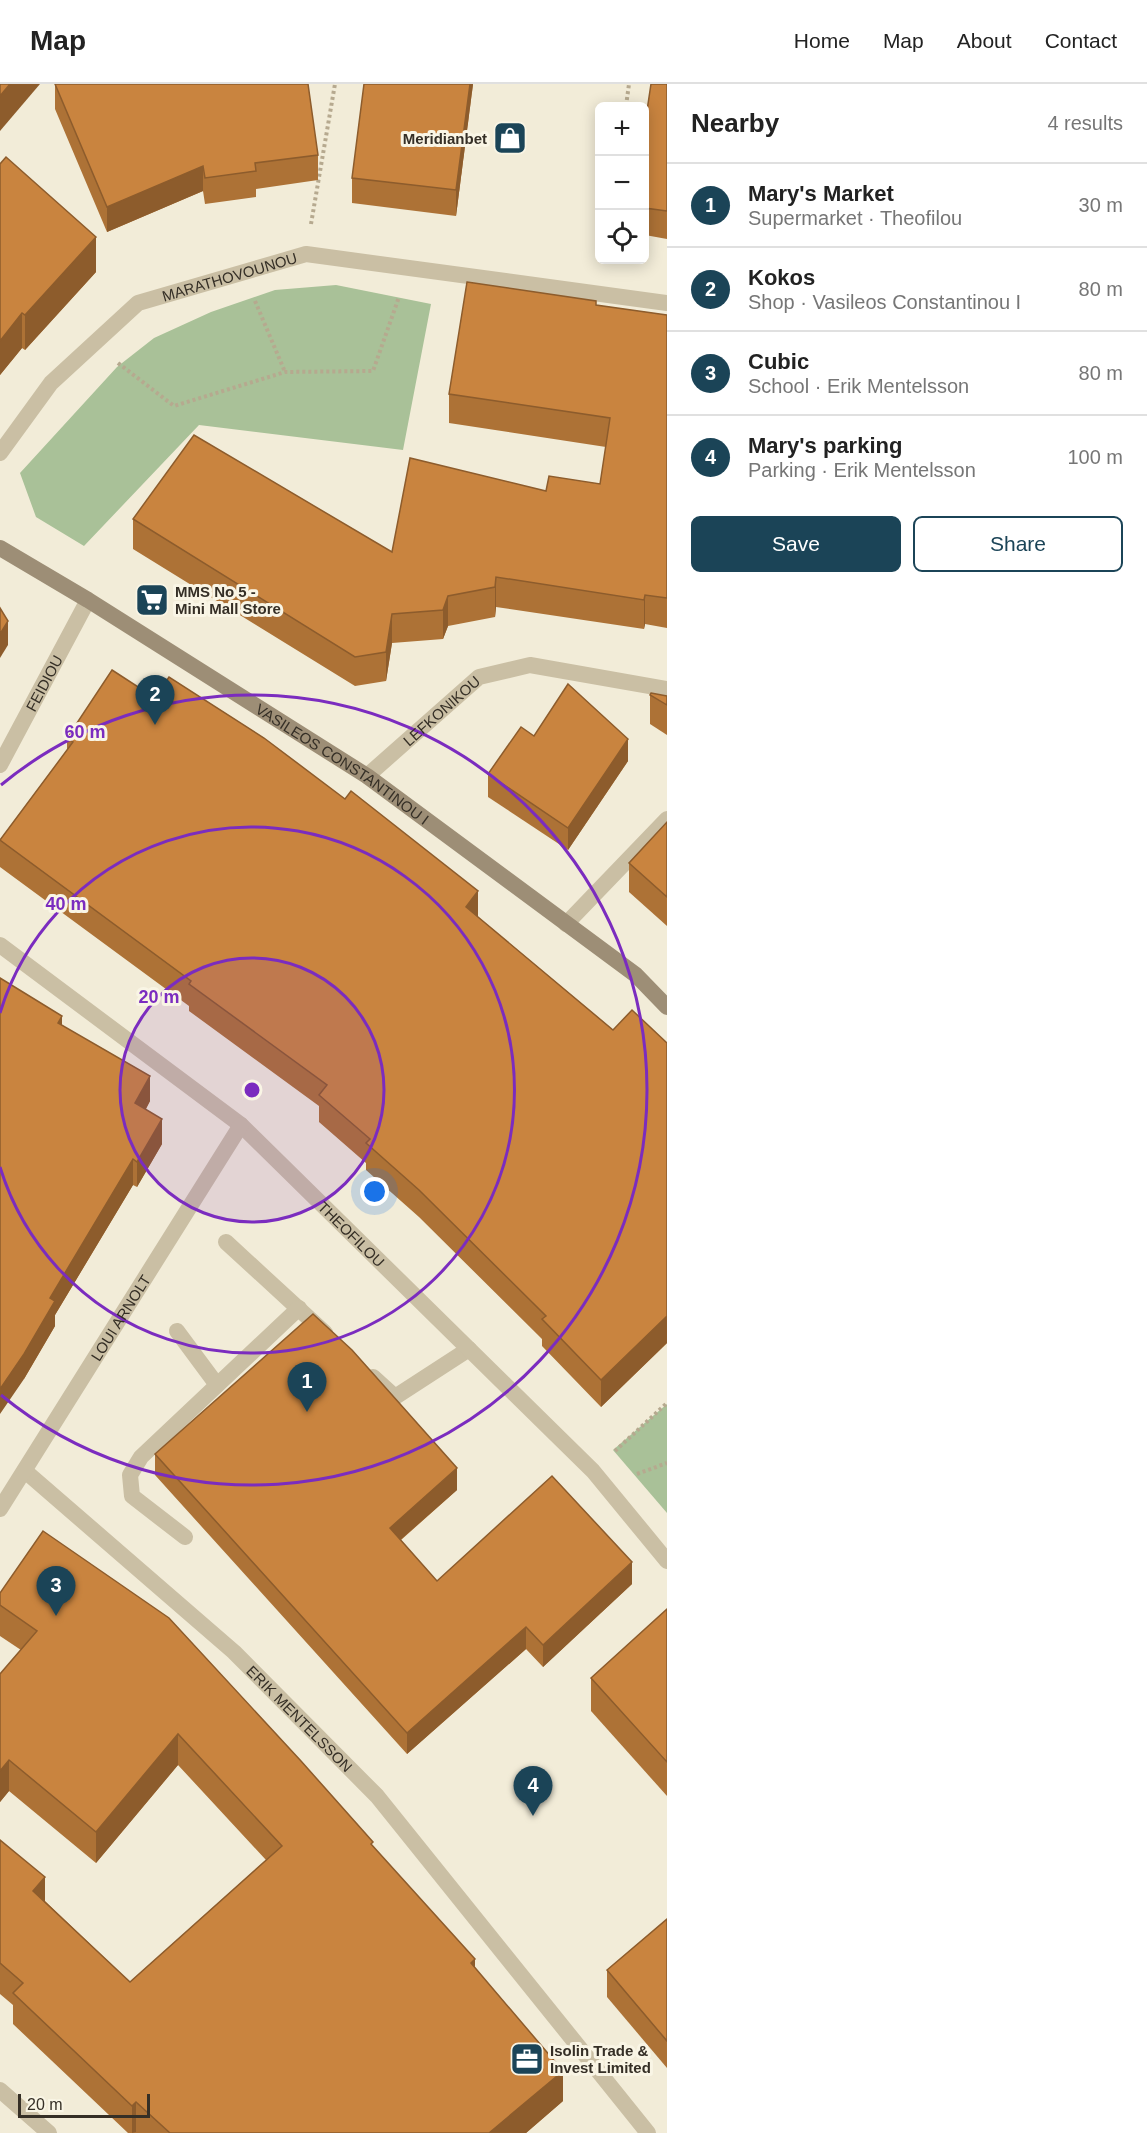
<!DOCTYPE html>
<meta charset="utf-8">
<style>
:root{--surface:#fff;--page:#f2f2f2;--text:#222;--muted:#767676;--line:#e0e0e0;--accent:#1b4457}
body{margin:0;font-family:Arial,sans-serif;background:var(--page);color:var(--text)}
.controls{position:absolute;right:18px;top:18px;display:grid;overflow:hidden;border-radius:9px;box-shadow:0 3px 15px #0003}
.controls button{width:54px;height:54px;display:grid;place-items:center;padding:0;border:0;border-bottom:2px solid var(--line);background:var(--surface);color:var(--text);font:30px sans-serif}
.scale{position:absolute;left:18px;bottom:15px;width:132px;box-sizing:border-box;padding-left:6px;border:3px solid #352f26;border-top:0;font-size:16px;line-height:21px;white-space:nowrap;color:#352f26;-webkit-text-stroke:4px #f9f5e5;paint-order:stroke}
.you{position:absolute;left:375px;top:1108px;width:21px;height:21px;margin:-15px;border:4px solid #fff;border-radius:50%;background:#1a73e8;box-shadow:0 0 0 9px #1a73e833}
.badge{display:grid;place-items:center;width:39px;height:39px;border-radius:50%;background:var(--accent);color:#fff;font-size:20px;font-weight:700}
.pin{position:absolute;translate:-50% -50px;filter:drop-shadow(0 2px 3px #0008)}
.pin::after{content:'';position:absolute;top:32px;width:21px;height:18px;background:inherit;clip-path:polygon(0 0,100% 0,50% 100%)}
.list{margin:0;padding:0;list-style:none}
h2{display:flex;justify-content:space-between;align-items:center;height:78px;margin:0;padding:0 24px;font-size:26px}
h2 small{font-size:20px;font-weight:400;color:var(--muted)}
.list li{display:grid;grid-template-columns:39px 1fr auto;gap:18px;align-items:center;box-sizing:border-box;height:84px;padding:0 24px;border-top:2px solid var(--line)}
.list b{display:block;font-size:22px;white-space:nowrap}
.list p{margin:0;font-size:20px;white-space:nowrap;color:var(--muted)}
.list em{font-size:20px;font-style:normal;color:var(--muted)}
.actions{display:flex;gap:12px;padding:18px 24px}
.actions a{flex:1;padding:14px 0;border:2px solid var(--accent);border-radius:9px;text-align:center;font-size:21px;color:var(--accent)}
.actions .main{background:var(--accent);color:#fff}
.icon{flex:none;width:33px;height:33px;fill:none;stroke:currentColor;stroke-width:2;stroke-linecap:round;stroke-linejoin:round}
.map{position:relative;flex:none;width:667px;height:2049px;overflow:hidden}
header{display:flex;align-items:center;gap:36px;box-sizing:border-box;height:84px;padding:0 30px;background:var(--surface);border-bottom:2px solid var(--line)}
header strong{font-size:28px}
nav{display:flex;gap:33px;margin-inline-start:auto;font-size:21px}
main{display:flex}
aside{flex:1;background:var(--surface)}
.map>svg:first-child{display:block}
</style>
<header>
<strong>Map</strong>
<nav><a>Home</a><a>Map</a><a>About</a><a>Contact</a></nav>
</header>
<main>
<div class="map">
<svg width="667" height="2049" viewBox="0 0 667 2049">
<rect width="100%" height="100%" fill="#f2ecd8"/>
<g fill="#a9c198">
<polygon points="336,201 431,220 403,366 199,341 84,462 36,433 20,389 117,283 154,254 211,228 275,206"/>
<polygon points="667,1320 667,1429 613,1366"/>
</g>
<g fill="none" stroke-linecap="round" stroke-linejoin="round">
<g stroke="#b6a98f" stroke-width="4" stroke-dasharray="3 3" stroke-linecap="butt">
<polyline points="626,22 629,0"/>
<polyline points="311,140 335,0"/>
<polyline points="255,217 285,288"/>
<polyline points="118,279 174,322 285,288 373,287 399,213"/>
<polyline points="615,1367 667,1319"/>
<polyline points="637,1390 667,1379"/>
</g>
<g stroke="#cabfa4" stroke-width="16">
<polyline points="226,1158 325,1249"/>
<polyline points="177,1247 217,1301"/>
<polyline points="373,1293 395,1313 469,1265"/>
<polyline points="185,1453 132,1412 130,1391 141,1373 299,1224"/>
</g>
<g stroke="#cabfa4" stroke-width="16">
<path id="s1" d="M0,369L51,299L138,219L306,170L667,219"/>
<path id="s2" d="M0,681L88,516"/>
<path id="s3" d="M367,692L479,593L530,581L667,605"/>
<polyline points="566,840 667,735"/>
<path id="s4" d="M0,861L241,1041L593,1387L667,1477"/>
<path id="s5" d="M25,1387L234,1568L377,1712L648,2049"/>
<path id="s6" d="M0,1425L241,1041"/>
<polyline points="0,2006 49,2049"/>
</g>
<path stroke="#9d8e76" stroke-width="16" id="s7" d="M0,464L88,516L367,692L636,891L667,923"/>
</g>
<g fill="#ad7236">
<polygon points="55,0 318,71 318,96 256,105 256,113 205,120 203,107 107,148 55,25"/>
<polygon points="473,0 456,132 352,119 352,94"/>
<polygon points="667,0 667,155 645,151 645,40"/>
<polygon points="0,80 96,188 25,266 22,264 0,291"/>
<polygon points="596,221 667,231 667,544 645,540 644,545 496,523 495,533 448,542 443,555 392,559 386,597 355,602 133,465 133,435 392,468 546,407 600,400 606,363 449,339 449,310"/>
<polygon points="650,611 667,612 667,651 650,640"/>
<polygon points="534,652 628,677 568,766 488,713 488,690"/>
<polygon points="67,654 478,833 613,946 667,959 667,1259 601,1323 542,1262 542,1255 419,1133 366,1086 366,1079 319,1038 319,1022 189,927 189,922 0,783 0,756 67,666"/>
<polygon points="667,738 667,842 629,808 629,779"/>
<polygon points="62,941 150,1017 146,1025 162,1060 137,1103 133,1101 55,1231 55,1242 24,1295"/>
<polygon points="155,1370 457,1406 401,1456 437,1497 632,1500 543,1583 526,1565 407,1670 155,1391"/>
<polygon points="0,1509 373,1762 475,1884 563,2017 526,2049 128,2049 13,1940 13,1921 0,1910 0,1756 45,1817 130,1898 266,1776 178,1681 96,1779 9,1707 0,1718 0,1590 21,1566 0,1552"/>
<polygon points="667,1525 667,1712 591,1627 591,1594"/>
<polygon points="667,1835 667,1984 607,1913 607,1886"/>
</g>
<g fill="#8d5c2c">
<polygon points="10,0 40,0 0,47 0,12"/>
<polygon points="470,0 473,0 456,132 456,106"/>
<polygon points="203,82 203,107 107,148 107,123"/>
<polygon points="96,153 96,188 25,266 25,231"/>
<polygon points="22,229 22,264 0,291 0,257"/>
<polygon points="496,493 496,523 495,533 495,503"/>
<polygon points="645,511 645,540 644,545 644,516"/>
<polygon points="448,512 448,542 443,555 443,526"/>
<polygon points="392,530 392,559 386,597 386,568"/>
<polygon points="8,537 8,561 0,574 0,550"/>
<polygon points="628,655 628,677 568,766 568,744"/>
<polygon points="478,807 478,834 466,823"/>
<polygon points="62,932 62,958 58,939"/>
<polygon points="150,992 150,1017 135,1045 135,1019"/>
<polygon points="162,1035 162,1060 137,1103 137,1078"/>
<polygon points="133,1075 133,1101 55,1231 55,1242 24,1295 0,1330 0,1305 50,1214"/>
<polygon points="667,1232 667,1259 601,1323 601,1296"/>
<polygon points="457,1384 457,1406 390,1465 390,1444"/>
<polygon points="632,1478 632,1500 543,1583 543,1561"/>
<polygon points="526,1543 526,1565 407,1670 407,1649"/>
<polygon points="178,1650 178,1681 96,1779 96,1748"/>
<polygon points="9,1676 9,1707 0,1718 0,1687"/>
<polygon points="45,1793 45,1823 33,1807"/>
<polygon points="475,1875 475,1906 471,1879"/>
<polygon points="563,1987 563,2017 526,2049 489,2049"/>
<polygon points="136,2018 136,2048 132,2049 132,2022"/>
</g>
<g fill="#c9843f" stroke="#8d5c2c" stroke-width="1.5">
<polygon points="0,0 10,0 0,12"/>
<polygon points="55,0 308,0 318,71 255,79 256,87 205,94 203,82 107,123"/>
<polygon points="364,0 470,0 456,106 352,94"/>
<polygon points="651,0 667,0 667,127 645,124 645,40"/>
<polygon points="6,73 96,153 25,231 22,229 0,257 0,80"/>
<polygon points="467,198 596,217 596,221 667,231 667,514 645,511 644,516 496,493 495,503 448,512 443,526 392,530 386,568 355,573 133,435 194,351 392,468 410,374 546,407 549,392 600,400 610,334 449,310"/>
<polygon points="0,524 8,537 0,550"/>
<polygon points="112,586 155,614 169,593 264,654 345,715 351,707 478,807 466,823 613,946 632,926 667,959 667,1232 601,1296 542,1235 546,1232 419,1106 366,1059 370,1055 319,1011 327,1001 189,900 191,897 0,756 73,658 67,654"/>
<polygon points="568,600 628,655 568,744 488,690 521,643 534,652"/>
<polygon points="651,609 667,612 667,621 650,611"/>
<polygon points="667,738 667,813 629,779"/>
<polygon points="0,894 62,932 58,939 150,992 135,1019 162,1035 137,1078 133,1075 50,1214 55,1217 24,1270 0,1305"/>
<polygon points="313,1230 352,1266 457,1384 390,1444 437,1497 552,1392 632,1478 543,1561 526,1543 407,1649 155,1370"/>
<polygon points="43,1447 169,1534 301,1677 373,1758 371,1760 475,1875 471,1879 563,1987 489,2049 170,2049 136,2018 132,2022 13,1909 23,1899 0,1879 0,1756 45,1793 33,1807 130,1898 282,1762 178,1650 96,1748 9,1676 0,1687 0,1590 37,1547 0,1521 0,1509"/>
<polygon points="667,1525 667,1678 591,1594"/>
<polygon points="667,1835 667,1957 607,1886"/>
</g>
<circle cx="252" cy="1006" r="132" fill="#7b2cbf" fill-opacity=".12"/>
<g fill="none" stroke="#7b2cbf" stroke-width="3">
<circle cx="252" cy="1006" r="132"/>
<path d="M0 929A263 263 0 1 1 0 1083"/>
<path d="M1 701A395 395 0 1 1 1 1311"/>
</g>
<defs>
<symbol id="shop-square" viewBox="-11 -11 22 22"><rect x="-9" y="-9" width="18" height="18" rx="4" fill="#1b4457" stroke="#f9f5e5"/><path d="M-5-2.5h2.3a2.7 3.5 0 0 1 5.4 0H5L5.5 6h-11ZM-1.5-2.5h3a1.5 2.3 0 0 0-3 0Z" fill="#fff"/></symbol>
<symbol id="supermarket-square" viewBox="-11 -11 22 22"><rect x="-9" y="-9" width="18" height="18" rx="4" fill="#1b4457" stroke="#f9f5e5"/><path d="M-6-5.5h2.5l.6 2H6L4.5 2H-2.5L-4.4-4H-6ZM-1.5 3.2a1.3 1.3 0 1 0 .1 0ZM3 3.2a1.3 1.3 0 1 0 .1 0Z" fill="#fff"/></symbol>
<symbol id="office-square" viewBox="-11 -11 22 22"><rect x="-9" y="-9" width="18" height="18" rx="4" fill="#1b4457" stroke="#f9f5e5"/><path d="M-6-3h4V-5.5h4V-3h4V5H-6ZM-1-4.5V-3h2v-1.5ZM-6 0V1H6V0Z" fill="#fff"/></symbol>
</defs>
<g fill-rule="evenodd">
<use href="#shop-square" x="491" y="35" width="38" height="38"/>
<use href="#supermarket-square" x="133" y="497" width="38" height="38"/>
<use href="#office-square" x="508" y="1956" width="38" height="38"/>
</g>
<g text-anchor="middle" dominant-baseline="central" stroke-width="6" stroke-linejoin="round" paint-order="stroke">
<g font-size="15" font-weight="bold" fill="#352f26" stroke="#f9f5e5" text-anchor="start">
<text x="487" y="54" text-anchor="end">Meridianbet</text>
<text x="175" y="507">MMS No 5 -<tspan x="175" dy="17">Mini Mall Store</tspan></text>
<text x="550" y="1966">Isolin Trade &amp;<tspan x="550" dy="17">Invest Limited</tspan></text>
</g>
<g font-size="15" fill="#352f26" stroke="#f9f5e5">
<text stroke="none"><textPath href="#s1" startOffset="300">MARATHOVOUNOU</textPath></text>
<text stroke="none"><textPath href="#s2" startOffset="93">FEIDIOU</textPath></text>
<text stroke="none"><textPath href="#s3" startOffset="99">LEFKONIKOU</textPath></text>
<text stroke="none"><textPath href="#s7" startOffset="405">VASILEOS CONSTANTINOU I</textPath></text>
<text stroke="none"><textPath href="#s4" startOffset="456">THEOFILOU</textPath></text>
<text stroke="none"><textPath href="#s6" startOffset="226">LOUI ARNOLT</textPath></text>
<text stroke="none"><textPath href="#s5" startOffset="370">ERIK MENTELSSON</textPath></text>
</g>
</g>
<circle cx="252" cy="1006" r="9" fill="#7b2cbf" stroke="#f9f5e5" stroke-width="3"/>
<g font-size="18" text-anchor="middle" font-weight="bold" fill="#7b2cbf" stroke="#f9f5e5" stroke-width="6" stroke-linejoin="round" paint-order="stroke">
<text x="85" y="654">60 m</text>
<text x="66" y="826">40 m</text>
<text x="159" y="919">20 m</text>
</g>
</svg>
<div class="controls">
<button>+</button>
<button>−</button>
<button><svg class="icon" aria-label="locate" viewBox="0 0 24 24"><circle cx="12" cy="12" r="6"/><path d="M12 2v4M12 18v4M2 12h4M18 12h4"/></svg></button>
</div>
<div class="scale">20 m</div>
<div class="you"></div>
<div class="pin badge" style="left:307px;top:1328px">1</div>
<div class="pin badge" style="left:155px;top:641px">2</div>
<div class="pin badge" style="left:56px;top:1532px">3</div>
<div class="pin badge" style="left:533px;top:1732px">4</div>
</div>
<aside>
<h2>Nearby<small>4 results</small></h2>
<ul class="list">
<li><span class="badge">1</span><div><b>Mary's Market</b><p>Supermarket · Theofilou</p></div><em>30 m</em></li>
<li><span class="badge">2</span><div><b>Kokos</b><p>Shop · Vasileos Constantinou I</p></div><em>80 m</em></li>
<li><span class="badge">3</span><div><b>Cubic</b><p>School · Erik Mentelsson</p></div><em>80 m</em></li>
<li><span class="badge">4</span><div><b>Mary's parking</b><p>Parking · Erik Mentelsson</p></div><em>100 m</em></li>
</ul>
<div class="actions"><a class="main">Save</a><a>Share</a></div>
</aside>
</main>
